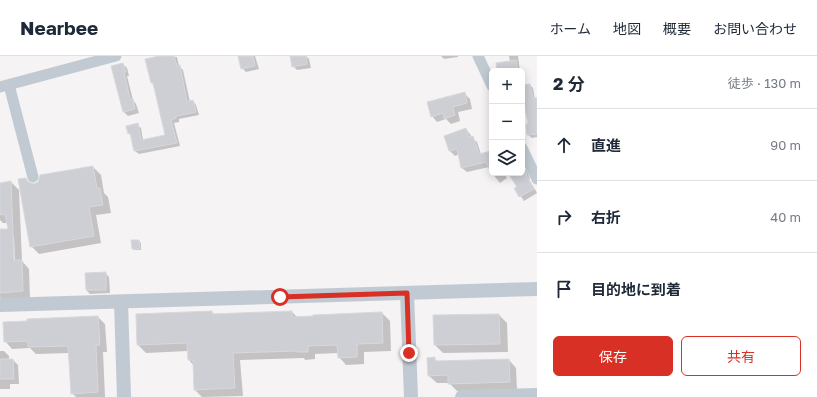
<!DOCTYPE html>
<html lang="ja">
<meta charset="utf-8">
<style>
:root{--surface:#fff;--page:#f2f2f3;--text:#1f2937;--muted:#747a83;--line:#e0e1e3;--accent:#d93025}
body{margin:0;font-family:"Golos Text","Noto Sans JP",sans-serif;background:var(--page);color:var(--text)}
.controls{position:absolute;right:12px;top:12px;display:grid;overflow:hidden;border-radius:6px;box-shadow:0 2px 10px #0003}
.controls button{width:36px;height:36px;display:grid;place-items:center;padding:0;border:0;border-bottom:1px solid var(--line);background:var(--surface);color:var(--text);font:20px sans-serif}
.stop{position:absolute;width:12px;height:12px;margin:-9px;border:3px solid #d93025;border-radius:50%;background:#fff}
.stop.end{background:#d93025;border-color:#fff;box-shadow:0 1px 4px #0008}
.list{margin:0;padding:0;list-style:none}
h2{display:flex;justify-content:space-between;align-items:center;height:52px;margin:0;padding:0 16px;font-size:17px}
h2 small{font-size:13px;font-weight:400;color:var(--muted)}
.list li{display:grid;grid-template-columns:26px 1fr auto;gap:12px;align-items:center;box-sizing:border-box;height:72px;padding:0 16px;border-top:1px solid var(--line)}
.list b{display:block;font-size:15px;white-space:nowrap}
.list em{font-size:13px;font-style:normal;color:var(--muted)}
.actions{display:flex;gap:8px;padding:12px 16px}
.actions a{flex:1;padding:9px 0;border:1px solid var(--accent);border-radius:6px;text-align:center;font-size:14px;color:var(--accent)}
.actions .main{background:var(--accent);color:#fff}
.icon{flex:none;width:22px;height:22px;fill:none;stroke:currentColor;stroke-width:2;stroke-linecap:round;stroke-linejoin:round}
.map{position:relative;flex:none;width:537px;height:341px;overflow:hidden}
header{display:flex;align-items:center;gap:24px;box-sizing:border-box;height:56px;padding:0 20px;background:var(--surface);border-bottom:1px solid var(--line)}
header strong{font-size:19px}
nav{display:flex;gap:22px;margin-inline-start:auto;font-size:14px}
main{display:flex}
aside{flex:1;background:var(--surface)}
.map>svg:first-child{display:block}
</style>
<header>
<strong>Nearbee</strong>
<nav><a>ホーム</a><a>地図</a><a>概要</a><a>お問い合わせ</a></nav>
</header>
<main>
<div class="map">
<svg width="537" height="341" viewBox="0 0 537 341">
<rect width="100%" height="100%" fill="#f5f3f3"/>
<g fill="#0003" fill-rule="evenodd">
<polygon points="163,0 177,1 179,10 183,14 190,46 193,45 196,49 199,59 179,63 179,66 174,67 180,90 139,98 135,95 132,80 129,77 137,69 141,72 143,84 166,80 155,30 152,27"/>
<polygon points="239,0 255,0 259,13 246,16 242,12"/>
<polygon points="297,0 306,0 309,3 311,12 297,14 293,10"/>
<polygon points="441,0 458,0 458,1 444,3"/>
<polygon points="509,0 518,0 520,15 498,15 510,6"/>
<polygon points="123,8 127,12 129,20 127,20 133,44 136,48 139,57 128,60 124,56"/>
<polygon points="530,29 533,32 535,43 537,43 537,81 532,82 528,79 529,69 524,40 522,37 522,30"/>
<polygon points="464,37 470,43 472,53 458,56 460,65 451,68 446,63 437,66 432,60"/>
<polygon points="466,73 470,78 472,82 477,86 481,98 492,94 492,116 489,111 467,116 462,112 459,98 455,100 450,95 445,81"/>
<polygon points="93,111 101,119 104,137 108,141 111,157 96,159 101,187 39,198 31,190 26,123 31,128 35,129"/>
<polygon points="523,111 527,115 530,123 529,123 537,137 524,145 516,133 518,131 512,117 522,117"/>
<polygon points="492,117 504,117 507,122 500,127"/>
<path d="M11,126L19,134L22,205L29,213L30,243L4,245L0,241V174H9L8,167H3L0,164V128ZM12,181H14L15,209H13Z"/>
<polygon points="139,185 141,187 141,194 134,194 133,192"/>
<polygon points="105,217 109,221 110,237 90,238 86,234"/>
<polygon points="212,256 215,259 292,256 298,262 382,257 390,265 391,295 364,296 364,308 346,309 339,301 338,297 315,298 315,303 305,304 304,302 240,304 243,340 202,341 195,334 194,310 189,304 188,295 146,297 138,289 137,259"/>
<polygon points="499,259 507,267 508,296 443,297 435,289 434,260"/>
<polygon points="98,261 105,268 107,296 103,296 105,341 76,341 72,337 69,297 36,298 30,292 12,293 5,285"/>
<polygon points="0,295 4,295 9,300 9,304 13,304 18,309 19,328 10,328 10,333 0,333"/>
<polygon points="434,302 438,306 509,304 516,312 517,334 457,335 449,327 437,327 429,320"/>
</g>
<g fill="#cdcfd5" stroke="#d7d9de">
<polygon points="159,0 174,0 177,10 180,9 187,46 193,44 196,56 176,60 176,62 171,64 177,87 134,95 130,77 128,78 126,70 138,67 141,84 165,79 153,27 151,27 145,3"/>
<polygon points="238,0 253,0 255,10 241,13"/>
<polygon points="290,0 306,0 307,8 292,11"/>
<polygon points="516,4 518,15 497,15 496,7"/>
<polygon points="123,7 126,16 124,16 130,43 133,43 135,53 123,56 111,10"/>
<polygon points="530,28 533,42 537,42 537,78 527,79 526,68 528,68 522,37 522,29"/>
<polygon points="465,36 467,47 453,51 455,59 444,63 443,57 431,61 427,46"/>
<polygon points="466,72 469,81 473,80 479,98 492,95 492,118 486,106 461,112 457,93 449,95 444,80"/>
<polygon points="522,108 527,119 526,119 534,133 519,141 514,132 517,131 508,117 522,117"/>
<polygon points="93,110 97,132 100,132 103,149 89,151 94,180 30,191 18,123 26,122 28,126 34,128 38,126 40,119"/>
<polygon points="11,125 14,204 22,204 23,235 0,237 0,173 8,173 5,158 0,159 0,127"/>
<polygon points="131,184 139,184 140,193 132,193"/>
<polygon points="106,216 106,234 86,234 85,217"/>
<polygon points="212,255 212,258 292,255 292,261 313,260 313,259 382,256 383,287 357,288 357,301 338,302 337,289 308,290 308,296 297,296 297,295 233,297 235,332 194,334 193,304 188,304 187,287 137,289 136,258"/>
<polygon points="499,258 500,288 434,289 433,259"/>
<polygon points="98,260 100,289 96,289 98,336 71,338 68,290 28,291 28,285 4,286 3,266 27,265 27,263"/>
<polygon points="435,301 435,305 509,303 510,326 448,328 448,319 428,320 427,302"/>
<polygon points="0,303 13,303 14,323 0,323"/>
</g>
<g fill="none" stroke-linecap="round" stroke-linejoin="round">
<g stroke="#c1cad2" stroke-width="11">
<polyline points="478,0 492,30"/>
<polyline points="9,29 33,121"/>
<polyline points="0,31 116,0"/>
<polyline points="522,92 537,123"/>
</g>
<g stroke="#c1cad2" stroke-width="14">
<polyline points="407,237 411,341"/>
<polyline points="121,246 124,341"/>
<polyline points="0,249 537,233"/>
<polyline points="462,341 537,339"/>
</g>
</g>
<g fill="none" stroke-linecap="round" stroke-linejoin="round">
<polyline stroke="#d93025" stroke-width="5" points="280,241 407,237 409,297"/>
</g>
</svg>
<div class="controls">
<button>+</button>
<button>−</button>
<button><svg class="icon" aria-label="layers" viewBox="0 0 24 24"><path d="M12 4l9 5-9 5-9-5zM3 14l9 5 9-5"/></svg></button>
</div>
<div class="stop" style="left:280px;top:241px"></div>
<div class="stop end" style="left:409px;top:297px"></div>
</div>
<aside>
<h2>2 分<small>徒歩 · 130 m</small></h2>
<ul class="list">
<li><svg class="icon" aria-label="ahead" viewBox="0 0 24 24"><path d="M12 20V5M6 11l6-6 6 6"/></svg><div><b>直進</b></div><em>90 m</em></li>
<li><svg class="icon" aria-label="right" viewBox="0 0 24 24"><path d="M7 20v-9h11M14 6l5 5-5 5"/></svg><div><b>右折</b></div><em>40 m</em></li>
<li><svg class="icon" aria-label="arrive" viewBox="0 0 24 24"><path d="M6 21V4h12l-3 4 3 4H6"/></svg><div><b>目的地に到着</b></div></li>
</ul>
<div class="actions"><a class="main">保存</a><a>共有</a></div>
</aside>
</main>
